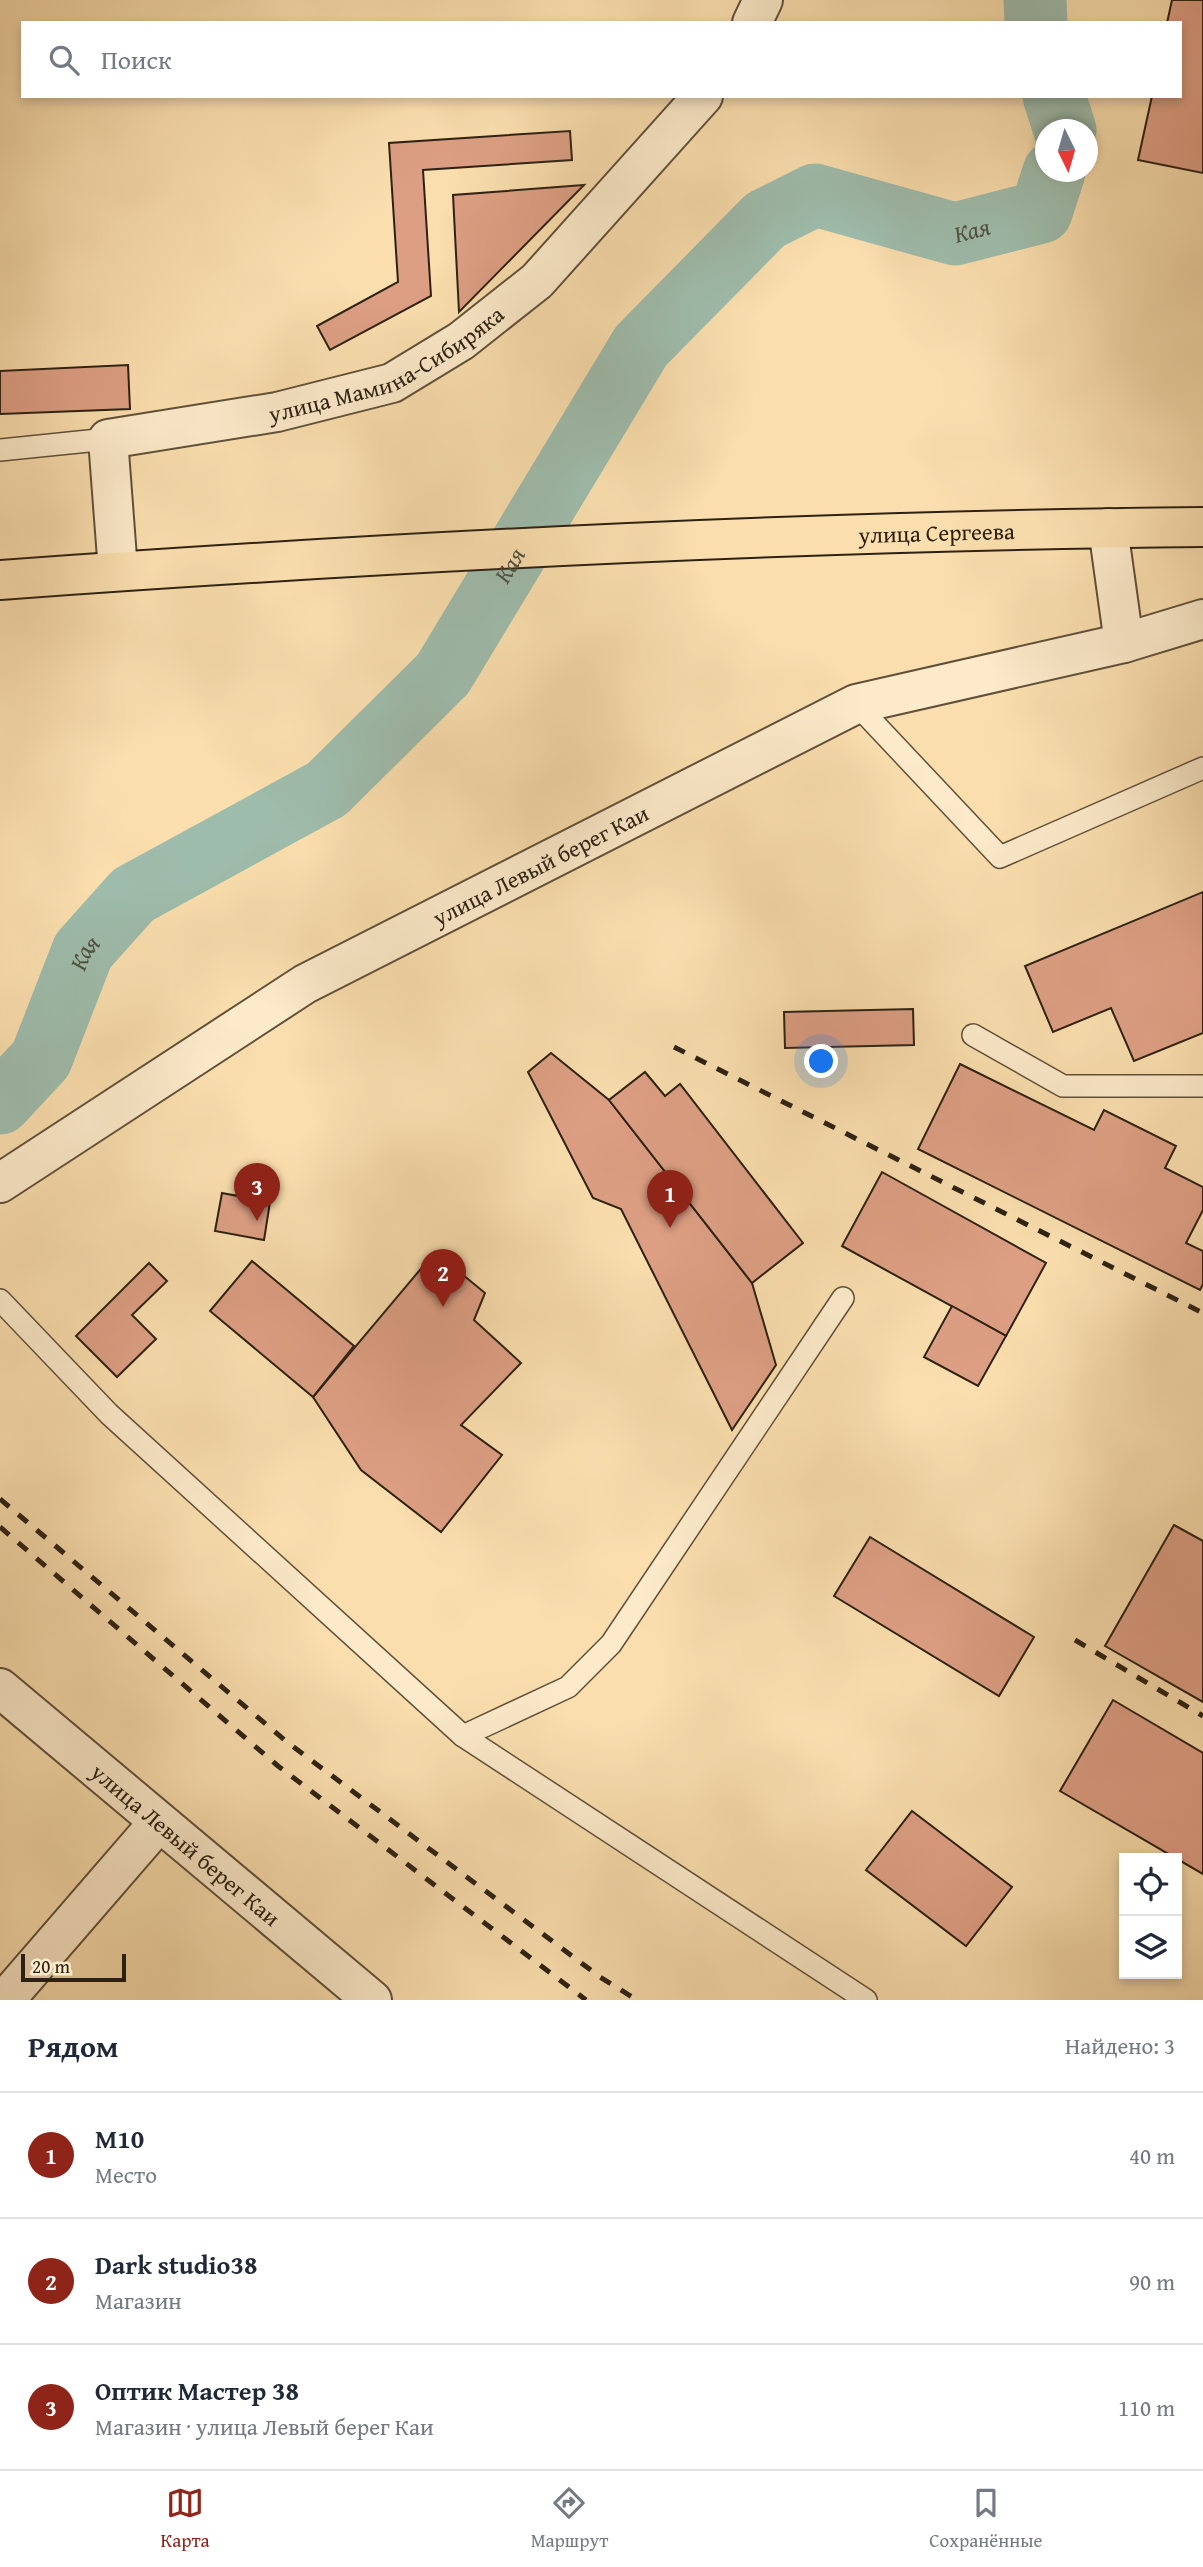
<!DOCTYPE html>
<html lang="ru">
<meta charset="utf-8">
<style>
:root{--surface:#fff;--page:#f6f6f7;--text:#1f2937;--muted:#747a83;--line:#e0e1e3;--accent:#8f2418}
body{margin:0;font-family:"Gentium Book Plus",serif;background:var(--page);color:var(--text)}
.controls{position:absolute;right:21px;bottom:21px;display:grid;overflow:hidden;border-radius:0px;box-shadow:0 4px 10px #0003}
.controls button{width:63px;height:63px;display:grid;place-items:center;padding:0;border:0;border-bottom:2px solid var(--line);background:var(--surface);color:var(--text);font:35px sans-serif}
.compass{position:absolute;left:1035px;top:119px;width:63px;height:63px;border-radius:50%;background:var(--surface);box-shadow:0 4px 10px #0003;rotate:175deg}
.scale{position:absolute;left:21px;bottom:18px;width:105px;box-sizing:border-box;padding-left:7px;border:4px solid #2d2113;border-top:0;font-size:19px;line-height:24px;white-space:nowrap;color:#2d2113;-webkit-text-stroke:5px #fceaca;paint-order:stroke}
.you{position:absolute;left:822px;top:1062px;width:24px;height:24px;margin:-18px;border:5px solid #fff;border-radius:50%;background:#1a73e8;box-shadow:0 0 0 10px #1a73e833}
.badge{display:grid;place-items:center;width:46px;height:46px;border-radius:50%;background:var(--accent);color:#fff;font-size:23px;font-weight:700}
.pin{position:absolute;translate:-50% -58px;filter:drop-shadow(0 2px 4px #0008)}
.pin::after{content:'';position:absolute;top:37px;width:24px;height:21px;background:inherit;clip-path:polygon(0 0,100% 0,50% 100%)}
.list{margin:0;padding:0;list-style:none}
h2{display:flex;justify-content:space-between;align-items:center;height:91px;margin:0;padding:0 28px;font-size:30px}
h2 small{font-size:23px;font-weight:400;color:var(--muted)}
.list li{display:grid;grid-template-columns:46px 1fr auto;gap:21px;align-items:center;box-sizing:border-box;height:126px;padding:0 28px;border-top:2px solid var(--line)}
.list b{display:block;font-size:26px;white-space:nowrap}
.list p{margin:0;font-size:23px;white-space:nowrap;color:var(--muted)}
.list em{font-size:23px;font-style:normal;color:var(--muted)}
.icon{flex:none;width:38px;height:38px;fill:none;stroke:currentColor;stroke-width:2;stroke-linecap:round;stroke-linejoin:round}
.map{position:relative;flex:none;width:1203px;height:2000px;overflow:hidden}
.search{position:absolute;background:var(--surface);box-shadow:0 4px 10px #0003;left:21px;right:21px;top:21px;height:77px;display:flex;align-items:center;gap:18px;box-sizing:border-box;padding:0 24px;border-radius:0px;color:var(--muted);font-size:26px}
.sheet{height:469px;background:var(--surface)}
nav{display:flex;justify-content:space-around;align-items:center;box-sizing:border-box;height:98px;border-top:2px solid var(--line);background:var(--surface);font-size:19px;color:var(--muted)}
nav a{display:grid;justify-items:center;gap:4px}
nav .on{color:var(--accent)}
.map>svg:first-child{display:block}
</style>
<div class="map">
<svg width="1203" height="2000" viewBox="0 0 1203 2000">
<rect width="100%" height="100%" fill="#fadeae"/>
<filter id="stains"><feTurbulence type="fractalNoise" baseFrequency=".00286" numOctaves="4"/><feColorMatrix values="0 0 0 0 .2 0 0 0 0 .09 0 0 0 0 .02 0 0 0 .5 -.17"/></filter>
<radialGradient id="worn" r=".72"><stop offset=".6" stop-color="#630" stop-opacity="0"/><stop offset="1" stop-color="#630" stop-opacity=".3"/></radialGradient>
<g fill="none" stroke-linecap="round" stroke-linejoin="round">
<g stroke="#9ebcac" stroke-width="63">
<polyline points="1035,0 1036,23"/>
<polyline points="1054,96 1065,130"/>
<path id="s1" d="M0,1103L41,1059L83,951L133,895L327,789L443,674L641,346L765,220L815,195L955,234L1041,212L1054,172"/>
</g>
</g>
<g fill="#dd9f84" stroke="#2d2113" stroke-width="2">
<polygon points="1172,0 1203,0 1203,173 1138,160 1152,96 1180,96 1180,23 1167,23"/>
<polygon points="570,131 572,160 423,170 431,296 330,350 317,326 398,282 389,143"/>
<polygon points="584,185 459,312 453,195"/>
<polygon points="128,365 130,409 0,414 0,371"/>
<polygon points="1203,892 1203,1033 1134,1061 1111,1008 1053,1032 1025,966"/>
<polygon points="913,1009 914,1045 785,1048 784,1012"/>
<polygon points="551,1053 609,1100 752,1283 776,1365 732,1430 621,1209 593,1198 528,1072"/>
<polygon points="960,1064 1094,1130 1104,1110 1176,1146 1165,1168 1203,1187 1203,1210 1186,1243 1203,1251 1203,1284 1200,1290 918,1149"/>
<polygon points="645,1072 665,1096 680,1084 803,1243 752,1283 609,1100"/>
<polygon points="882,1172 1046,1263 1006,1336 842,1246"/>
<polygon points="222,1193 270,1202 264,1240 215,1231"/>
<polygon points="435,1252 485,1293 474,1320 521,1363 461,1425 502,1455 441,1532 361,1470 313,1397"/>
<polygon points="252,1261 354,1346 313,1397 210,1311"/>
<polygon points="149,1263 167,1281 132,1315 156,1339 117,1377 76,1336"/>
<polygon points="952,1306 1006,1336 978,1386 924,1357"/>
<polygon points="1174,1525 1203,1541 1203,1702 1105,1646"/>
<polygon points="870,1537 1034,1637 999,1696 834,1596"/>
<polygon points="1113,1700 1203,1753 1203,1874 1060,1791"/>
<polygon points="912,1811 1012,1887 966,1946 866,1870"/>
</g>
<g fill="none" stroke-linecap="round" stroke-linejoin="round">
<defs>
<g id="service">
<polyline points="0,450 108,439"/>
<polyline points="856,704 1000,857 1203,768"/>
<polyline points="973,1035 1063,1086 1203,1086"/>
<polyline points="0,1300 109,1414 463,1736 866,2000"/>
<polyline points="463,1736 568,1687 611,1644 843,1298"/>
</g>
<polyline id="minor" points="5,2000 159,1822"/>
<g id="tertiary">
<polyline points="752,23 763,0"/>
<polyline points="1108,528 1124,643"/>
<path id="s2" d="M118,571L108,439L277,412L392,383L461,341L537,281L703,96"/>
<path id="s3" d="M0,1183L305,984L856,704L1124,643L1203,619"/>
<path id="s4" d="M0,1688L372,2000"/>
</g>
<g id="primary">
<path id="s5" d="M0,580C401,551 801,531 1203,527"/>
</g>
</defs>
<use href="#service" stroke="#60503a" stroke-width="24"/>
<use href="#minor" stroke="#60503a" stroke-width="42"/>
<use href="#tertiary" stroke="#60503a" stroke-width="42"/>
<use href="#primary" stroke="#2d2113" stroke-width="42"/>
<use href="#service" stroke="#fceaca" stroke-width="21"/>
<use href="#minor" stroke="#fceaca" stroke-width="38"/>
<use href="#tertiary" stroke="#fceaca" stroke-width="38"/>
<use href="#primary" stroke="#fadeae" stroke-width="38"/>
<g stroke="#2d2113" stroke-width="5" stroke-dasharray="12 12" stroke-linecap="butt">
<polyline points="674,1047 1203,1313"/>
<polyline points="0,1499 287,1742 600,1977 637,2000"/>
<polyline points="0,1527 278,1766 586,2000"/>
<polyline points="1075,1640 1203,1716"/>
</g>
</g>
<g text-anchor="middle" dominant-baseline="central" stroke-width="5" stroke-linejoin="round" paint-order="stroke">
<g font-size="23" fill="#2d2113" stroke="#fceaca">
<text stroke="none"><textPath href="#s2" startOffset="424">улица Мамина-Сибиряка</textPath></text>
<text stroke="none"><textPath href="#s5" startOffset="938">улица Сергеева</textPath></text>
<text stroke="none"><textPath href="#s3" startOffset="628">улица Левый берег Каи</textPath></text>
<text stroke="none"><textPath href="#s4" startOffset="243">улица Левый берег Каи</textPath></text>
</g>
<g font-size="24" font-style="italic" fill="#4f5041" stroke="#fceaca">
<text stroke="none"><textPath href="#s1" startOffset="1414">Кая</textPath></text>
<text stroke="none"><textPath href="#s1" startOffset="763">Кая</textPath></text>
<text stroke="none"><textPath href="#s1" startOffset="175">Кая</textPath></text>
</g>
</g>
<rect width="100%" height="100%" filter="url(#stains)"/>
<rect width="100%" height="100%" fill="url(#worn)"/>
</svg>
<div class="controls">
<button><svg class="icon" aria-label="locate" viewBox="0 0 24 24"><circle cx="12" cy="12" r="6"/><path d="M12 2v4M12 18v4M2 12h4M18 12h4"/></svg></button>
<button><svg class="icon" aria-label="layers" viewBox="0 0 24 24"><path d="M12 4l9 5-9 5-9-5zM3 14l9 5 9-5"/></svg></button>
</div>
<svg class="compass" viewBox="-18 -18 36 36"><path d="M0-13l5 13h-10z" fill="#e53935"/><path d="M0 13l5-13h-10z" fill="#747a83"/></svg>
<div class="scale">20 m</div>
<div class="you"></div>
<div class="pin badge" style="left:670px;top:1228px">1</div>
<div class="pin badge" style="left:443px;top:1307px">2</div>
<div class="pin badge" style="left:257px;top:1221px">3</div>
<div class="search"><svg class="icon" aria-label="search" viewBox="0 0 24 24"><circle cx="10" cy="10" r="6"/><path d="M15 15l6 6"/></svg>Поиск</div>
</div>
<section class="sheet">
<h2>Рядом<small>Найдено: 3</small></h2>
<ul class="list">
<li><span class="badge">1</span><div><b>M10</b><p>Место</p></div><em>40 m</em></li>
<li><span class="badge">2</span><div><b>Dark studio38</b><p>Магазин</p></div><em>90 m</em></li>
<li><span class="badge">3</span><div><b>Оптик Мастер 38</b><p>Магазин · улица Левый берег Каи</p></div><em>110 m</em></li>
</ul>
</section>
<nav>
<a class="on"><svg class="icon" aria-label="map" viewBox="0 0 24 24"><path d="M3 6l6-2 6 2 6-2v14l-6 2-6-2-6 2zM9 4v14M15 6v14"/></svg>Карта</a>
<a><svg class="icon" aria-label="directions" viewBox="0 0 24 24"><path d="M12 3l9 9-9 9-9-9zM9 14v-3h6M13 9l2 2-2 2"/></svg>Маршрут</a>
<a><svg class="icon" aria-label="saved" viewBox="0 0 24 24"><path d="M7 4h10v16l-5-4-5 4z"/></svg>Сохранённые</a>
</nav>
